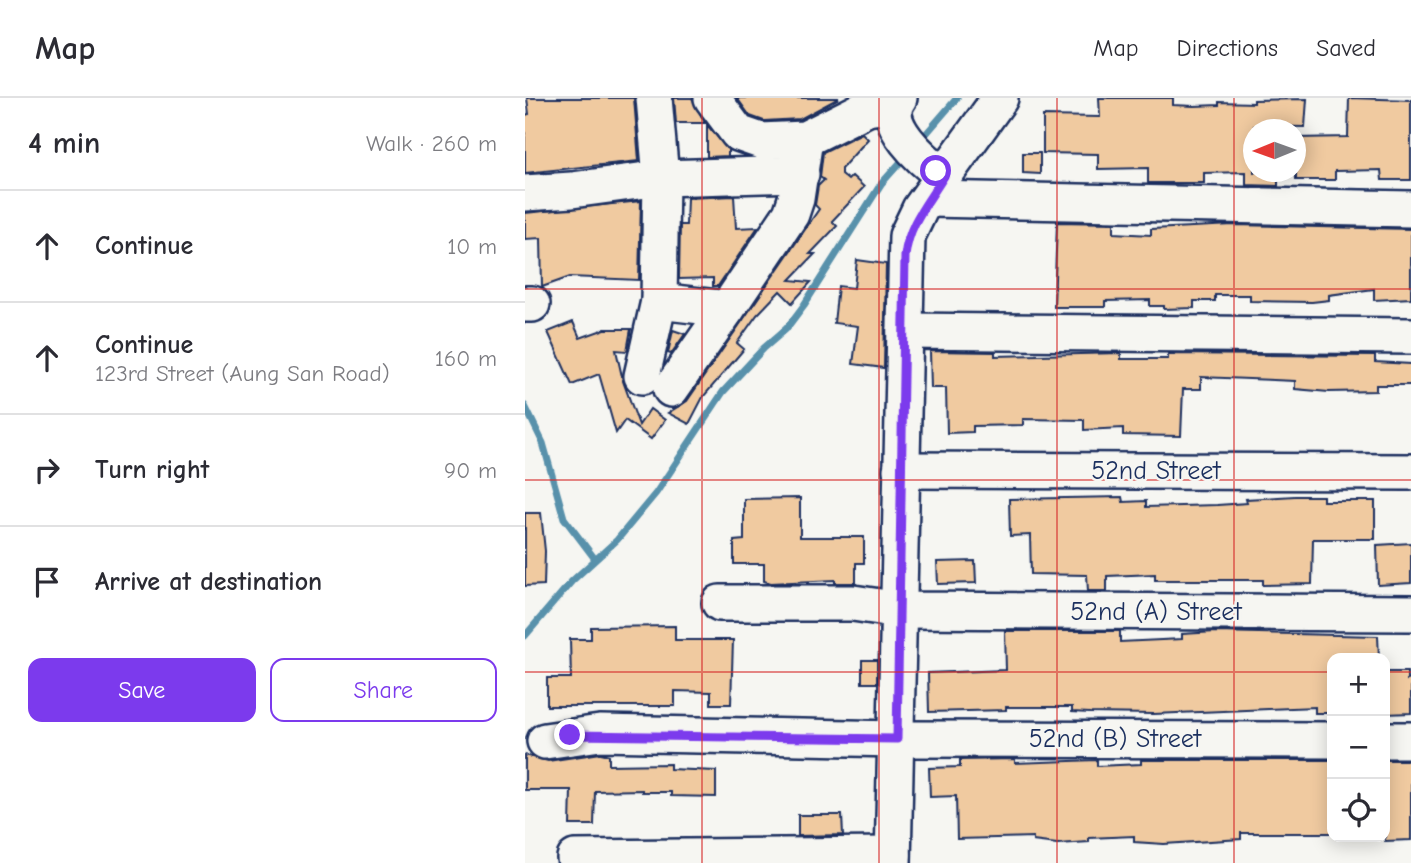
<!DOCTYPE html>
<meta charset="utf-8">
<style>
:root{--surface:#fff;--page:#f2f2f3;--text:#2b2b33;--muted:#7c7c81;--line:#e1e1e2;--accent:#7c3aed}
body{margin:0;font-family:"Comic Neue",sans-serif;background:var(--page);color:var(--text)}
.controls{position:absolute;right:21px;bottom:21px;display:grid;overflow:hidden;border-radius:14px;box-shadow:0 4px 18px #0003}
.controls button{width:63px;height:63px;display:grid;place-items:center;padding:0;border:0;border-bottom:2px solid var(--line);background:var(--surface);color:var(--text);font:35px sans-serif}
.compass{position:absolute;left:718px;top:21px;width:63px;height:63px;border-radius:50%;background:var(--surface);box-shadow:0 4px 18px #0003;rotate:269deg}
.stop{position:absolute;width:21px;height:21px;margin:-16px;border:5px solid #7c3aed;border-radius:50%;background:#fff}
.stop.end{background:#7c3aed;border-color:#fff;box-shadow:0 2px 7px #0008}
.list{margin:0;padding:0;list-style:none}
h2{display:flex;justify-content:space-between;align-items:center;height:91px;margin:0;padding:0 28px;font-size:30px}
h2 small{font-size:23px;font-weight:400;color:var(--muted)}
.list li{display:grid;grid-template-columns:46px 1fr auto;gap:21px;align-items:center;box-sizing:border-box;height:112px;padding:0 28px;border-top:2px solid var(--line)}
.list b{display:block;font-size:26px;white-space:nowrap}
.list p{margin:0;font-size:23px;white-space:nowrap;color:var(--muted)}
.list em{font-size:23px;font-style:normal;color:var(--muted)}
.actions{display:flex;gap:14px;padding:21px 28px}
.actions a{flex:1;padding:16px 0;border:2px solid var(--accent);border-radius:14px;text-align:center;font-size:24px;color:var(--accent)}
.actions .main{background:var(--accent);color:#fff}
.icon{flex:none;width:38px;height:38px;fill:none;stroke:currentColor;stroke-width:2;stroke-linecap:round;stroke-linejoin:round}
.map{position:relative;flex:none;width:886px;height:765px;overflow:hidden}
header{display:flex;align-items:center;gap:42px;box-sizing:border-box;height:98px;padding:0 35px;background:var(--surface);border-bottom:2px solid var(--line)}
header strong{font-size:33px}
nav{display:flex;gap:38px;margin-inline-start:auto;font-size:24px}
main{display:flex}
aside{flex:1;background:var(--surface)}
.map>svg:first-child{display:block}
</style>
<header>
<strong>Map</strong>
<nav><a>Map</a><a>Directions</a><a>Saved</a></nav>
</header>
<main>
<aside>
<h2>4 min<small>Walk · 260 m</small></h2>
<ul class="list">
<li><svg class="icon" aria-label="ahead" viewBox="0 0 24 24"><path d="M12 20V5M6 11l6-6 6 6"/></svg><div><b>Continue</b></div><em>10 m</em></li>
<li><svg class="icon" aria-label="ahead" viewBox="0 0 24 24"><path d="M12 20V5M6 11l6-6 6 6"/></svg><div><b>Continue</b><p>123rd Street (Aung San Road)</p></div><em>160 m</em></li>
<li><svg class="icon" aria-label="right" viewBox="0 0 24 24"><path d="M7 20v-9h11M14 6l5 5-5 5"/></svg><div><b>Turn right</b></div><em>90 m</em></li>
<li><svg class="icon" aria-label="arrive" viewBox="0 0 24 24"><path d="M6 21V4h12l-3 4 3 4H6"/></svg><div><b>Arrive at destination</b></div></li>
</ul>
<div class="actions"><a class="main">Save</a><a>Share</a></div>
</aside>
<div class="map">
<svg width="886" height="765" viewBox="0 0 886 765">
<rect width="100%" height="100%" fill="#f6f6f2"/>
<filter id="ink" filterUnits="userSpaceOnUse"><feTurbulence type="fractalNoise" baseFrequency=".0143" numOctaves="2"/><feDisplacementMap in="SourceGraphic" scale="14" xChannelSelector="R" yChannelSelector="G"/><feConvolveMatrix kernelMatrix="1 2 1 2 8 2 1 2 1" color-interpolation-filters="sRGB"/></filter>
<g filter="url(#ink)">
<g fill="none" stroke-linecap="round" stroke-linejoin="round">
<g stroke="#5991ab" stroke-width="7">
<polyline points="394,44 432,0"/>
<polyline points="0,308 18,345 39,420 70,461"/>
<polyline points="0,538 47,483 92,442 131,395 198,294 239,250 261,231 279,207 356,86 381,58"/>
</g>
</g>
<g fill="#f0caa0" stroke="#1b2f5e" stroke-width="2">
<polygon points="2,0 109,0 114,63 0,75 0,17 4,16"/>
<polygon points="149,0 167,0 180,25 151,25"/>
<polygon points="212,0 314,0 275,21 239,23 225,18"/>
<polygon points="574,0 648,0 648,7 669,8 694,7 694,4 729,5 729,2 782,1 780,29 729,28 729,74 753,74 753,88 721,87 721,74 679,75 679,85 623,85 623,70 573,71 573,56 518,55 518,18 575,19"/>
<polygon points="824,0 886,2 886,82 857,82 856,72 810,73 810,82 771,82 771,40 823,39"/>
<polygon points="182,27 203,51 203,58 182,59"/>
<polygon points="337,35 343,41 316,71 316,76 323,82 327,78 339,89 307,123 312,128 285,156 290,156 265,182 286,184 267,205 255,193 232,217 212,245 219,251 178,299 164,326 143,315 162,303 294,111 290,107 293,88 299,82 295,79 298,54"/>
<polygon points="498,55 515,55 515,76 498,75"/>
<polygon points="209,98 211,130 233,129 193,188 188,188 188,180 154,181 155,127 161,127 162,100"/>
<polygon points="116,103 114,182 45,179 17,189 16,140 0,141 0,115"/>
<polygon points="532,124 589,125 589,135 626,137 626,131 709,127 886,131 886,200 849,202 849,191 804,197 804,202 787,204 725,203 725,197 690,197 690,203 669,203 669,210 639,211 639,208 625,208 625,202 580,203 580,209 529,209"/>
<polygon points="332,162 361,166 359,270 328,266 333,228 309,225 313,188 329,190"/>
<polygon points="48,224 55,240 80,231 106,231 102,253 91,252 98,283 114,327 125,311 140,322 126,341 100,322 91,335 74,276 47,287 23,234"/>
<polygon points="148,232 160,236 146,256 143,255"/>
<polygon points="405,253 470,254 470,258 596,255 596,261 643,261 643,256 850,258 850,264 886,266 886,287 851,287 851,293 804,294 770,291 770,283 676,279 676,291 658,291 656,338 598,337 598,330 559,332 559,322 498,321 498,327 448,328 448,334 422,335 421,290 406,290"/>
<polygon points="770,398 798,398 798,403 850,403 850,441 788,441 787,486 738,487 738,482 630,482 630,476 582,478 582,493 563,493 562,477 506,476 505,437 485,438 484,401 597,399 598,404 621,403 621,409 692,407 722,405 721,401"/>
<polygon points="275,400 275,439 339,439 339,465 331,465 331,485 310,485 310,482 246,485 239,483 239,466 209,466 209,443 219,442 219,401"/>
<polygon points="0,415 16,415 20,453 19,487 0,488"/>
<polygon points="886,445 886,485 853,487 852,447"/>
<polygon points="450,463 451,485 413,486 412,464"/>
<polygon points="150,528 150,542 208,542 206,606 186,606 186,594 150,593 150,608 22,608 22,580 46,580 45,541 66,541 66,529"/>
<polygon points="480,533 595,533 595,544 657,541 657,536 691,534 853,538 854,560 807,560 807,615 790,615 790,609 629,616 565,615 547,614 547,609 481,609 481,612 404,614 403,575 481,572"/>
<rect x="337" y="562" width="15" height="23"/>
<polygon points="860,574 882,574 882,582 886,581 886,615 860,616"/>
<polygon points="76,655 84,657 84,667 145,666 145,671 191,673 191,699 146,698 146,694 117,694 117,692 70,693 69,727 45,727 46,692 0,692 0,657 23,663"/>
<polygon points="490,661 490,665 572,662 572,668 616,666 616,662 807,662 807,735 716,735 716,741 639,746 609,744 609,738 564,740 564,744 532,746 508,743 508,739 432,741 431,698 405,699 404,670 435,669 435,662"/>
<polygon points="860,662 886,662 886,742 860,743"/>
<polygon points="273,717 317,717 318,737 273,738"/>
</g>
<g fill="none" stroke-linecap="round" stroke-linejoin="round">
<defs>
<g id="minor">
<polyline points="187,0 213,35 236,43 280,41 342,10 369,6"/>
<path d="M374,0C354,25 399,63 419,78"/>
<polyline points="0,95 47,92 136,80 276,76"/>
<polyline points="405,101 886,111"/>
<polyline points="134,203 202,211 266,116 271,101 280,41"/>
<polyline points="0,206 7,206"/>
<polyline points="380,233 886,238"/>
<polyline points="117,278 134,203 136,80 129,0"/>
<polyline points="146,291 202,211"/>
<polyline points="376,372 886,374"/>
<polyline points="195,505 328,505 375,512 886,515"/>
<polyline points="860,642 886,642"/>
<polyline points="20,643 75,635 372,641 807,642"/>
<polyline points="50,760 368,757"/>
<polyline points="368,765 382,138 395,111 475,0"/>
</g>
</defs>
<use href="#minor" stroke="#1b2f5e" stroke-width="40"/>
<use href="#minor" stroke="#f6f6f2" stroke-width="35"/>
</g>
</g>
<g fill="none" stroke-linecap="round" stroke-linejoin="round" filter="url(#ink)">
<path stroke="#7c3aed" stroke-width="9" d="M45,637L372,641L380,158C384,125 402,106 419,78L411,73"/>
</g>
<path fill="none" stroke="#d62828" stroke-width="2" stroke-opacity="0.55" d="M177,0V765M354,0V765M532,0V765M709,0V765M0,191H886M0,382H886M0,574H807M860,574H886"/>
<g text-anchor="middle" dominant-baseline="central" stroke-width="5" stroke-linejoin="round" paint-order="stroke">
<g font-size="26" fill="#1b2f5e" stroke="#f6f6f2">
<text x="631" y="373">52nd Street</text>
<text x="631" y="514">52nd (A) Street</text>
<text x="590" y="641">52nd (B) Street</text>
</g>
</g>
</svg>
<div class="controls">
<button>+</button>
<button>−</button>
<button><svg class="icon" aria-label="locate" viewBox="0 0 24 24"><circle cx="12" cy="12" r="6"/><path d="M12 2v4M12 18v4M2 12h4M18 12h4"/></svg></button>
</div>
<svg class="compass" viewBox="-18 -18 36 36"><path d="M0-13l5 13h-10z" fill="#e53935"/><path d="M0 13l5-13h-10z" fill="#7c7c81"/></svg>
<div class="stop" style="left:411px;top:73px"></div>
<div class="stop end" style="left:45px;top:637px"></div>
</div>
</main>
